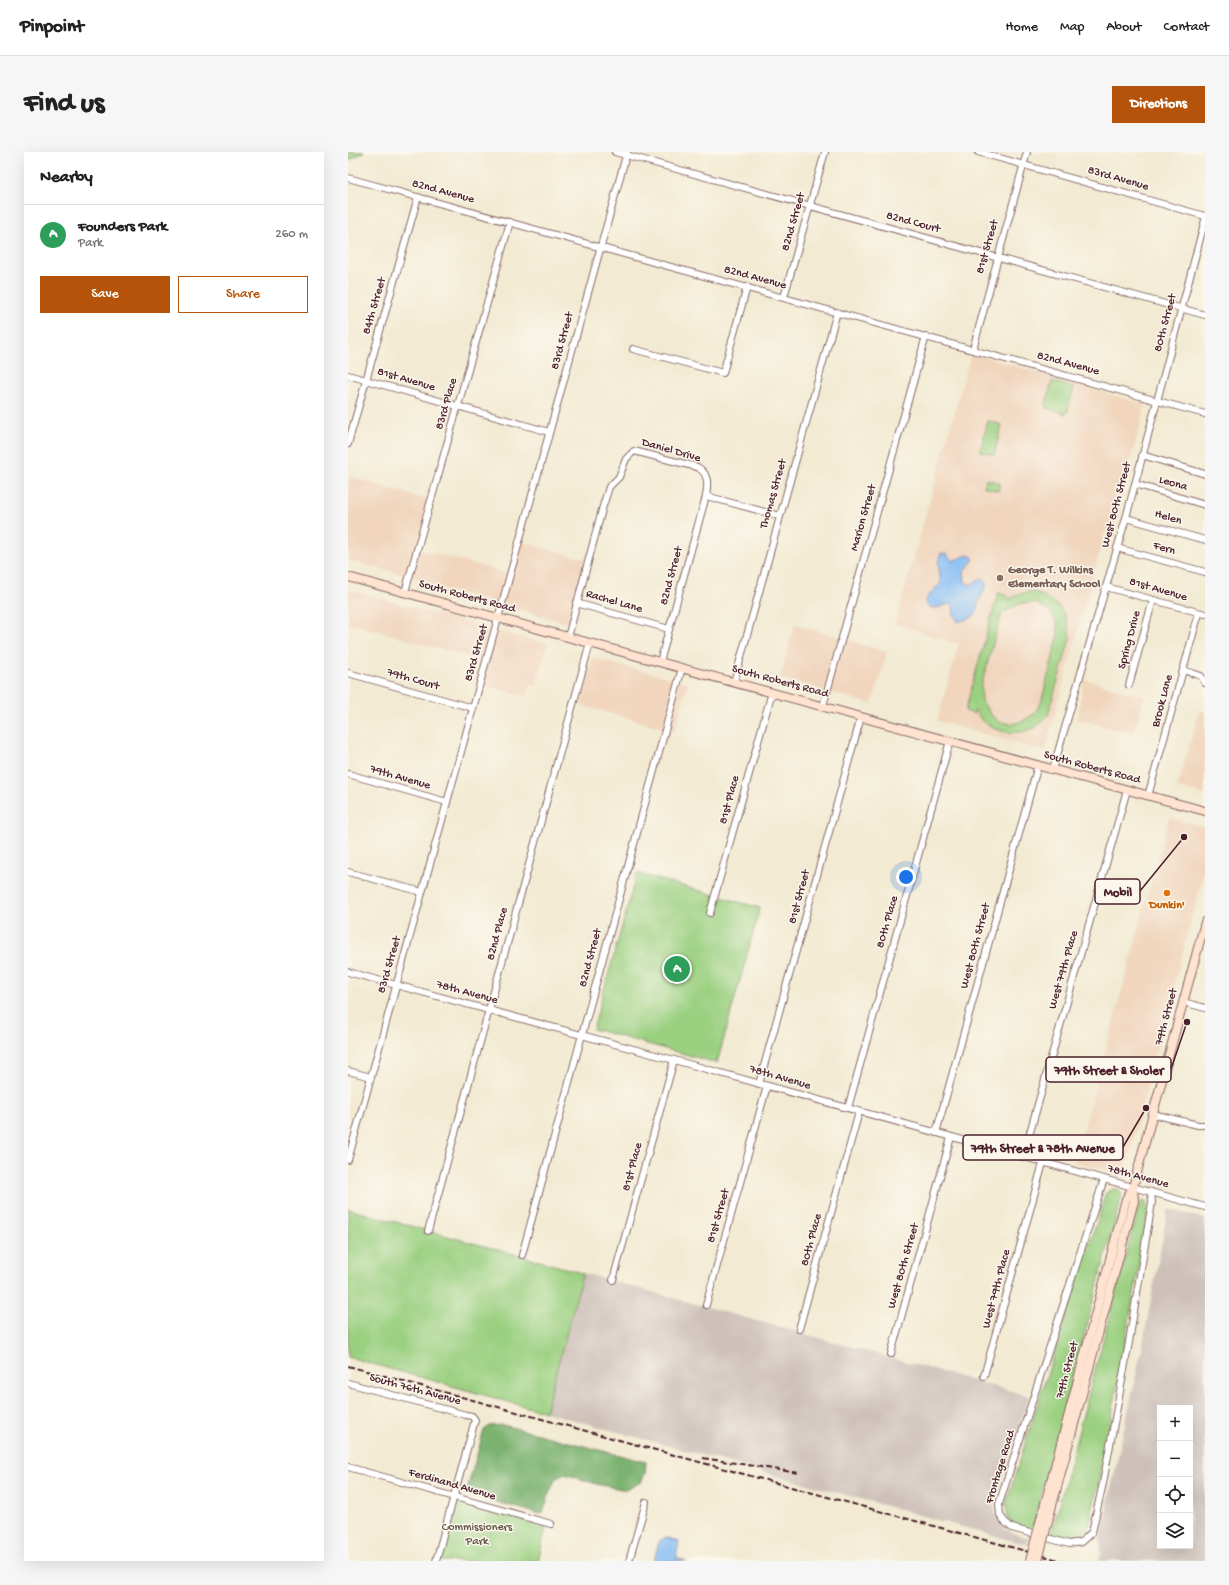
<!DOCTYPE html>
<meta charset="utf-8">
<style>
:root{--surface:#fff;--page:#f6f6f6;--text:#222;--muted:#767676;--line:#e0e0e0;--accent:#b45309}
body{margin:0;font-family:"Gochi Hand",sans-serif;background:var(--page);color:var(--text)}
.controls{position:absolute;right:12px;bottom:12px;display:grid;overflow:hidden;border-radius:0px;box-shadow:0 4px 16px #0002}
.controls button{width:36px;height:36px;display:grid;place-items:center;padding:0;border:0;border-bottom:1px solid var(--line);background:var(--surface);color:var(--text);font:20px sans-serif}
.you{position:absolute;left:558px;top:725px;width:14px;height:14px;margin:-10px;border:3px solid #fff;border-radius:50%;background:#1a73e8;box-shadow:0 0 0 6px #1a73e833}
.badge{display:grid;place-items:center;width:26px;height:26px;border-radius:50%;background:var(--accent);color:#fff;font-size:13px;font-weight:700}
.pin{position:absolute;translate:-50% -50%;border:2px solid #fff;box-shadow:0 1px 4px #0006}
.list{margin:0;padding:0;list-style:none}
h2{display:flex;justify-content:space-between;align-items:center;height:52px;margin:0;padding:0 16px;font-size:17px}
h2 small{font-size:13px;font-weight:400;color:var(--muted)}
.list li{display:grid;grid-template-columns:26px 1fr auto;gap:12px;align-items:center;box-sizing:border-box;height:60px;padding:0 16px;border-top:1px solid var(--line)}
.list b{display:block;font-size:15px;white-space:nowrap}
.list p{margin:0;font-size:13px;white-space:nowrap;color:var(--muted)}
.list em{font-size:13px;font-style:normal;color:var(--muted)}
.actions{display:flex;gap:8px;padding:12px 16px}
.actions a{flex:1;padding:9px 0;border:1px solid var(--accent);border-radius:0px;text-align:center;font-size:14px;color:var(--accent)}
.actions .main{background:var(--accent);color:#fff}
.icon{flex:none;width:22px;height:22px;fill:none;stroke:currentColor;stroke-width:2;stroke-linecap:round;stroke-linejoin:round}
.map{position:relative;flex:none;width:857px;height:1409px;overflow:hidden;border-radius:0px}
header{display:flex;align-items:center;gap:24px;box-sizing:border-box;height:56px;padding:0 20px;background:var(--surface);border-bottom:1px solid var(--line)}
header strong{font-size:19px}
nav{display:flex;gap:22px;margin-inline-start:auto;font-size:14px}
.intro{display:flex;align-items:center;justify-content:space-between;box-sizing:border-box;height:96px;padding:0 24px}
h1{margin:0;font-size:28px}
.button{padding:10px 18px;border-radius:0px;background:var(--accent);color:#fff;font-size:14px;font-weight:700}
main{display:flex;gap:24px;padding:0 24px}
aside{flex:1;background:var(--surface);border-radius:0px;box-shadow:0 4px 16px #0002}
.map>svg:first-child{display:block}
</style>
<header>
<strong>Pinpoint</strong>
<nav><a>Home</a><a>Map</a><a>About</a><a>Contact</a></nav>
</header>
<div class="intro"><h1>Find us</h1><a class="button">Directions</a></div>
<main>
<aside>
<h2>Nearby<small></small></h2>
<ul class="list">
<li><span class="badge" style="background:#2e9e5b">A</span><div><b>Founders Park</b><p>Park</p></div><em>260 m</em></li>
</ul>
<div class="actions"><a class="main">Save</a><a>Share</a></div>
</aside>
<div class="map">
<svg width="857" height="1409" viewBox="0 0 857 1409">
<rect width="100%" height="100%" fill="#fbf7ec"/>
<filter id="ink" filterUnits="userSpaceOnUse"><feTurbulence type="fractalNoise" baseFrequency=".025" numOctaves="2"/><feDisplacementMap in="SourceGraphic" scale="8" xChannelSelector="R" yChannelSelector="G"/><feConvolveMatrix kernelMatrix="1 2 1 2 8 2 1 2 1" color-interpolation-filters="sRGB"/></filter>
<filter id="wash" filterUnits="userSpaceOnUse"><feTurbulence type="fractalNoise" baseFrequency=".012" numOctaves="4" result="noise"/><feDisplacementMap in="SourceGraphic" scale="16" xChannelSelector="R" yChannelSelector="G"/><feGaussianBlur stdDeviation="0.9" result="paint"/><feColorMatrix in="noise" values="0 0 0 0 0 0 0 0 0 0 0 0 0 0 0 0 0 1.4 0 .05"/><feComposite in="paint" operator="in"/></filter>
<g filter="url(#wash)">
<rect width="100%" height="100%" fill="#f2ead2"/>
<g fill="#f1d5bd">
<polygon points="623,201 798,253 762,380 757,379 697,599 589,569 611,492 547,472"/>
<polygon points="0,324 83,349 70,397 162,422 171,389 240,408 223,472 96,437 68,426 0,408"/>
<polygon points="0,438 199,492 188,534 182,533 179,545 127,530 133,508 0,471"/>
<polygon points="447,472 539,500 524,552 432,526"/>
<polygon points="245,506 340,531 327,579 232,553"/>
<polygon points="736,527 796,545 785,582 729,567"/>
<polygon points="852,558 857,560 857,643 829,636"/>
<polygon points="821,666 857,675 857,715 776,1023 727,1010"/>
</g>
<g fill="#cec1ba" fill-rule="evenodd">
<path d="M820,1057L857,1067V1409H751L753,1400L752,1386L794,1196ZM812,1256H842V1394H812Z"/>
<polygon points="235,1121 681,1244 646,1353 648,1366 656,1376 664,1381 682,1386 680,1393 197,1260"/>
</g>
<g fill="#9bd081" stroke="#727856" fill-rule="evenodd">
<polygon points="0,0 16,0 0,9"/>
<polygon points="704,229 726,236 719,261 718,262 699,256 697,255"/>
<polygon points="640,269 654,273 646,303 632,299"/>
<polygon points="638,327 652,331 650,339 636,335"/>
<path d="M684,439C709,449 720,458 722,487L700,563L689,575L675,580L661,581L647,577L634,569L627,558L626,562L617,559L650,441L660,444L659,448L671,442ZM673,451H687L701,459L709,471L710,485L693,551L686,562L675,569L664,572L652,570L643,563L634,549L633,534L654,461Z"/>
<polygon points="289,721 412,756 369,911 245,877"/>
<polygon points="766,1037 769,1037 774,1042 684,1377 667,1372 660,1367 658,1351 719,1161 731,1121 751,1065 757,1043 759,1040"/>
<path d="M796,1048L798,1051L800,1059L793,1103L764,1263L742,1371C732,1390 721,1387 703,1383L790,1057L793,1051Z"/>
<polygon points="0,1057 235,1121 197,1260 0,1205"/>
<polygon points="108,1350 198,1375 190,1409 92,1409"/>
</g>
<polygon fill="#7cb26f" stroke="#63684d" points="155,1273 298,1310 297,1322 293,1330 278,1338 248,1332 217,1322 208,1326 202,1339 195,1361 191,1362 118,1341 136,1278 142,1274"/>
<g fill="#84bcf4" stroke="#676e90">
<polygon points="593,401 599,402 604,409 620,403 625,405 625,409 616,419 617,430 623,433 634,426 638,429 638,434 630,452 629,460 625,465 610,470 606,463 604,451 588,456 581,455 577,451 580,444 593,431 590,411"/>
<polygon points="318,1385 331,1390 328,1406 338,1409 306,1409 311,1389"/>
</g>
</g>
<g filter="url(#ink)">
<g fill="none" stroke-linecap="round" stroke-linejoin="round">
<defs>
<g id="street">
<polyline points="267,0 857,163"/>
<polyline points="630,0 857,64"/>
<polyline points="0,26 857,262"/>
<polyline points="436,145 477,0"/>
<polyline points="285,197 375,221 399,135"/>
<polyline points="625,197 679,0"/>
<polyline points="0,223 201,280"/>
<polyline points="0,292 70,45"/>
<polyline points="794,303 857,322"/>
<polyline points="787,332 857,353"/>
<polyline points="358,344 432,364"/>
<polyline points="778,366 857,388"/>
<polyline points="769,396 857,420"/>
<polyline points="758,435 857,462"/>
<polyline points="57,440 162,70"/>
<polyline points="228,451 321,477"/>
<path d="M220,485L255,354L261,335L271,325L278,307L286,299L349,315C361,321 360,333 358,344L312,510"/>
<polyline points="835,518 853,524 857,531"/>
<polyline points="0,521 125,556"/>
<polyline points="386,530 489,160"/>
<polyline points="781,533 805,448"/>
<polyline points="475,554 578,184"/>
<polyline points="705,617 778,366 857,68"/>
<polyline points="0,622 99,650"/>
<polyline points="800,644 851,461"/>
<polyline points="0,720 74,740"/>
<polyline points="362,761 424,540"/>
<polyline points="0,820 326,908 857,1055"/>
<polyline points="835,850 857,856"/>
<polyline points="0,919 23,925"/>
<polyline points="411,932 513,565"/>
<polyline points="500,956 602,589"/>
<polyline points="805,962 850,973 857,973"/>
<polyline points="588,981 690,613"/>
<polyline points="675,1005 779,638"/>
<polyline points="0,1008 279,0"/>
<polyline points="756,1027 651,1352 652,1363 656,1369 664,1376 721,1392 733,1390 744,1380 755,1331 780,1196 804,1050 803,1040"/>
<polyline points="80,1079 242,491"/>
<polyline points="174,1103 334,516"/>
<polyline points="265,1128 326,908"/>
<polyline points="358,1153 419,934"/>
<polyline points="451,1177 511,960"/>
<polyline points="543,1202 603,985"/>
<polyline points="636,1224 695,1011"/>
<polyline points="0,1231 118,1263 124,1264 127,1268 88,1409"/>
<polyline points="0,1315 203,1372"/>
<polyline points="281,1409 298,1350"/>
</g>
<g id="secondary">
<polyline points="0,425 857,659"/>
<polyline points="694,1363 778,1047 785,1035 857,770"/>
<polyline points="701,1365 786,1049 785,1036"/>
</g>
</defs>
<use href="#street" stroke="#856665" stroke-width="8"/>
<use href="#secondary" stroke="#856665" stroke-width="10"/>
<use href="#street" stroke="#fff" stroke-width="6"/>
<use href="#secondary" stroke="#fee3d1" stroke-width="8"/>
<g stroke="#4a1f2b" stroke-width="2" stroke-dasharray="6 3" stroke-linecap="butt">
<polyline points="0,1214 714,1409"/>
<polyline points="355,1306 451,1321"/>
</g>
<defs>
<g id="secondary-bridge">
<polyline points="682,1409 694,1363"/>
<polyline points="690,1409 701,1365"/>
</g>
</defs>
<use href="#secondary-bridge" stroke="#856665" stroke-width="10" stroke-linecap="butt"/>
<use href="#secondary-bridge" stroke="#fee3d1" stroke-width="8"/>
</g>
</g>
<circle fill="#8d6e63" stroke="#fbf7ec" stroke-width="1.5" cx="652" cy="426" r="4"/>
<circle fill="#e8710a" stroke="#fbf7ec" stroke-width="1.5" cx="819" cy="741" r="4"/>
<g text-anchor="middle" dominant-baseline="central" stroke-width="3" stroke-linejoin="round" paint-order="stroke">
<g font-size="12" fill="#4a1f2b" stroke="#fbf7ec">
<text transform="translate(770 27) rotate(16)">83rd Avenue</text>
<text transform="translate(95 40) rotate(15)">82nd Avenue</text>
<text transform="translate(446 70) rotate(-74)">82nd Street</text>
<text transform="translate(565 71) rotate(15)">82nd Court</text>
<text transform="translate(640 95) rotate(-74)">81st Street</text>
<text transform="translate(407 126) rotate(15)">82nd Avenue</text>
<text transform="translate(27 154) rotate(-74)">84th Street</text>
<text transform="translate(818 171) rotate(-75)">80th Street</text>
<text transform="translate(215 189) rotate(-75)">83rd Street</text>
<text transform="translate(720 212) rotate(15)">82nd Avenue</text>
<text transform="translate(58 228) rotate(16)">81st Avenue</text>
<text transform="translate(99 252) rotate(-74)">83rd Place</text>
<text transform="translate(323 299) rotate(16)">Daniel Drive</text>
<text transform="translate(825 332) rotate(16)">Leona</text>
<text transform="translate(426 342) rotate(-74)">Thomas Street</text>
<text transform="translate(769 353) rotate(-75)">West 80th Street</text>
<text transform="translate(516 366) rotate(-74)">Marion Street</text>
<text transform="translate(820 366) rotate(16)">Helen</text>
<text transform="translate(816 397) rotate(16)">Fern</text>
<text transform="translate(324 424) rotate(-75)">82nd Street</text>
<text transform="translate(810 438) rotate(16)">81st Avenue</text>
<text transform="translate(119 445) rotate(15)">South Roberts Road</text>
<text transform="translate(266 450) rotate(16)">Rachel Lane</text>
<text transform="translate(782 488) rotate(-75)">Spring Drive</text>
<text transform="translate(129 501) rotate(-74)">83rd Street</text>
<text transform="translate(65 528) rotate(16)">79th Court</text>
<text transform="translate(432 530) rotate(15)">South Roberts Road</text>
<text transform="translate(815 549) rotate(-75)">Brook Lane</text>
<text transform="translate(744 616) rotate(15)">South Roberts Road</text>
<text transform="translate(52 626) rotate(16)">79th Avenue</text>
<text transform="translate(382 648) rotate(-75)">81st Place</text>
<text transform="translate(452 745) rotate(-75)">81st Street</text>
<text transform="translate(540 770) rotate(-74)">80th Place</text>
<text transform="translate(150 782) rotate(-75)">82nd Place</text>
<text transform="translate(628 794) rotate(-75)">West 80th Street</text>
<text transform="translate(243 806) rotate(-75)">82nd Street</text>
<text transform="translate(42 813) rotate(-74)">83rd Street</text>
<text transform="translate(716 818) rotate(-74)">West 79th Place</text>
<text transform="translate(119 841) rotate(15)">78th Avenue</text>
<text transform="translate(819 865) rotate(-75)">79th Street</text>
<text transform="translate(432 926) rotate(16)">78th Avenue</text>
<text transform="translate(285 1015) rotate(-75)">81st Place</text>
<text transform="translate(790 1025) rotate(15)">78th Avenue</text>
<text transform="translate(371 1064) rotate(-74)">81st Street</text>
<text transform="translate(464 1088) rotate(-75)">80th Place</text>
<text transform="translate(556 1114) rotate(-74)">West 80th Street</text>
<text transform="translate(649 1137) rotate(-75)">West 79th Place</text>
<text transform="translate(720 1218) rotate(-75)">79th Street</text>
<text transform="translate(67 1238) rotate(15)">South 76th Avenue</text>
<text transform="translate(653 1315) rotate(-73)">Frontage Road</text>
<text transform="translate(104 1333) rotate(16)">Ferdinand Avenue</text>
</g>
<g font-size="12" font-weight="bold" fill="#785e54" stroke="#fbf7ec" text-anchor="start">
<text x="660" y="419">George T. Wilkins<tspan x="660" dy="14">Elementary School</tspan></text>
</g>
<g font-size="12" font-weight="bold" fill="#c56008" stroke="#fbf7ec">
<text x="819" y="754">Dunkin'</text>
</g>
<g font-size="12" fill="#625445" stroke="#fbf7ec">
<text x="129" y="1376">Commissioners<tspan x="129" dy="14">Park</tspan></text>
</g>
</g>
<path fill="none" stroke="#4a1f2b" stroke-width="1.5" d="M836 685L792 739M839 870L823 917M798 956L775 995"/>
<g fill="#4a1f2b" stroke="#fbf7ec" stroke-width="1.5">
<circle cx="836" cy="685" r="4"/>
<circle cx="839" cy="870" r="4"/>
<circle cx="798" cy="956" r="4"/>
</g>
<g fill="#fbf7ec" stroke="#4a1f2b" stroke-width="1.5">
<rect x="747" y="727" width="45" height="25" rx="4"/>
<rect x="698" y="905" width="125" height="25" rx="4"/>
<rect x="615" y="983" width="160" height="25" rx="4"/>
</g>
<g font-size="13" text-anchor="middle" font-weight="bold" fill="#4a1f2b">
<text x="770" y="744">Mobil</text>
<text x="761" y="922">79th Street &amp; Sholer</text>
<text x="695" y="1000">79th Street &amp; 78th Avenue</text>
</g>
</svg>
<div class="controls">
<button>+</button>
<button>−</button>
<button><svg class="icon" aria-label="locate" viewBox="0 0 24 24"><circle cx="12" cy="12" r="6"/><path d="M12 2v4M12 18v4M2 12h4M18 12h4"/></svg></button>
<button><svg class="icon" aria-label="layers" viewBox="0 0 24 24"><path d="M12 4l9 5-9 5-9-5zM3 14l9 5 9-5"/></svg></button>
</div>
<div class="you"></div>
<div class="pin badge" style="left:329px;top:817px;background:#2e9e5b">A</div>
</div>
</main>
